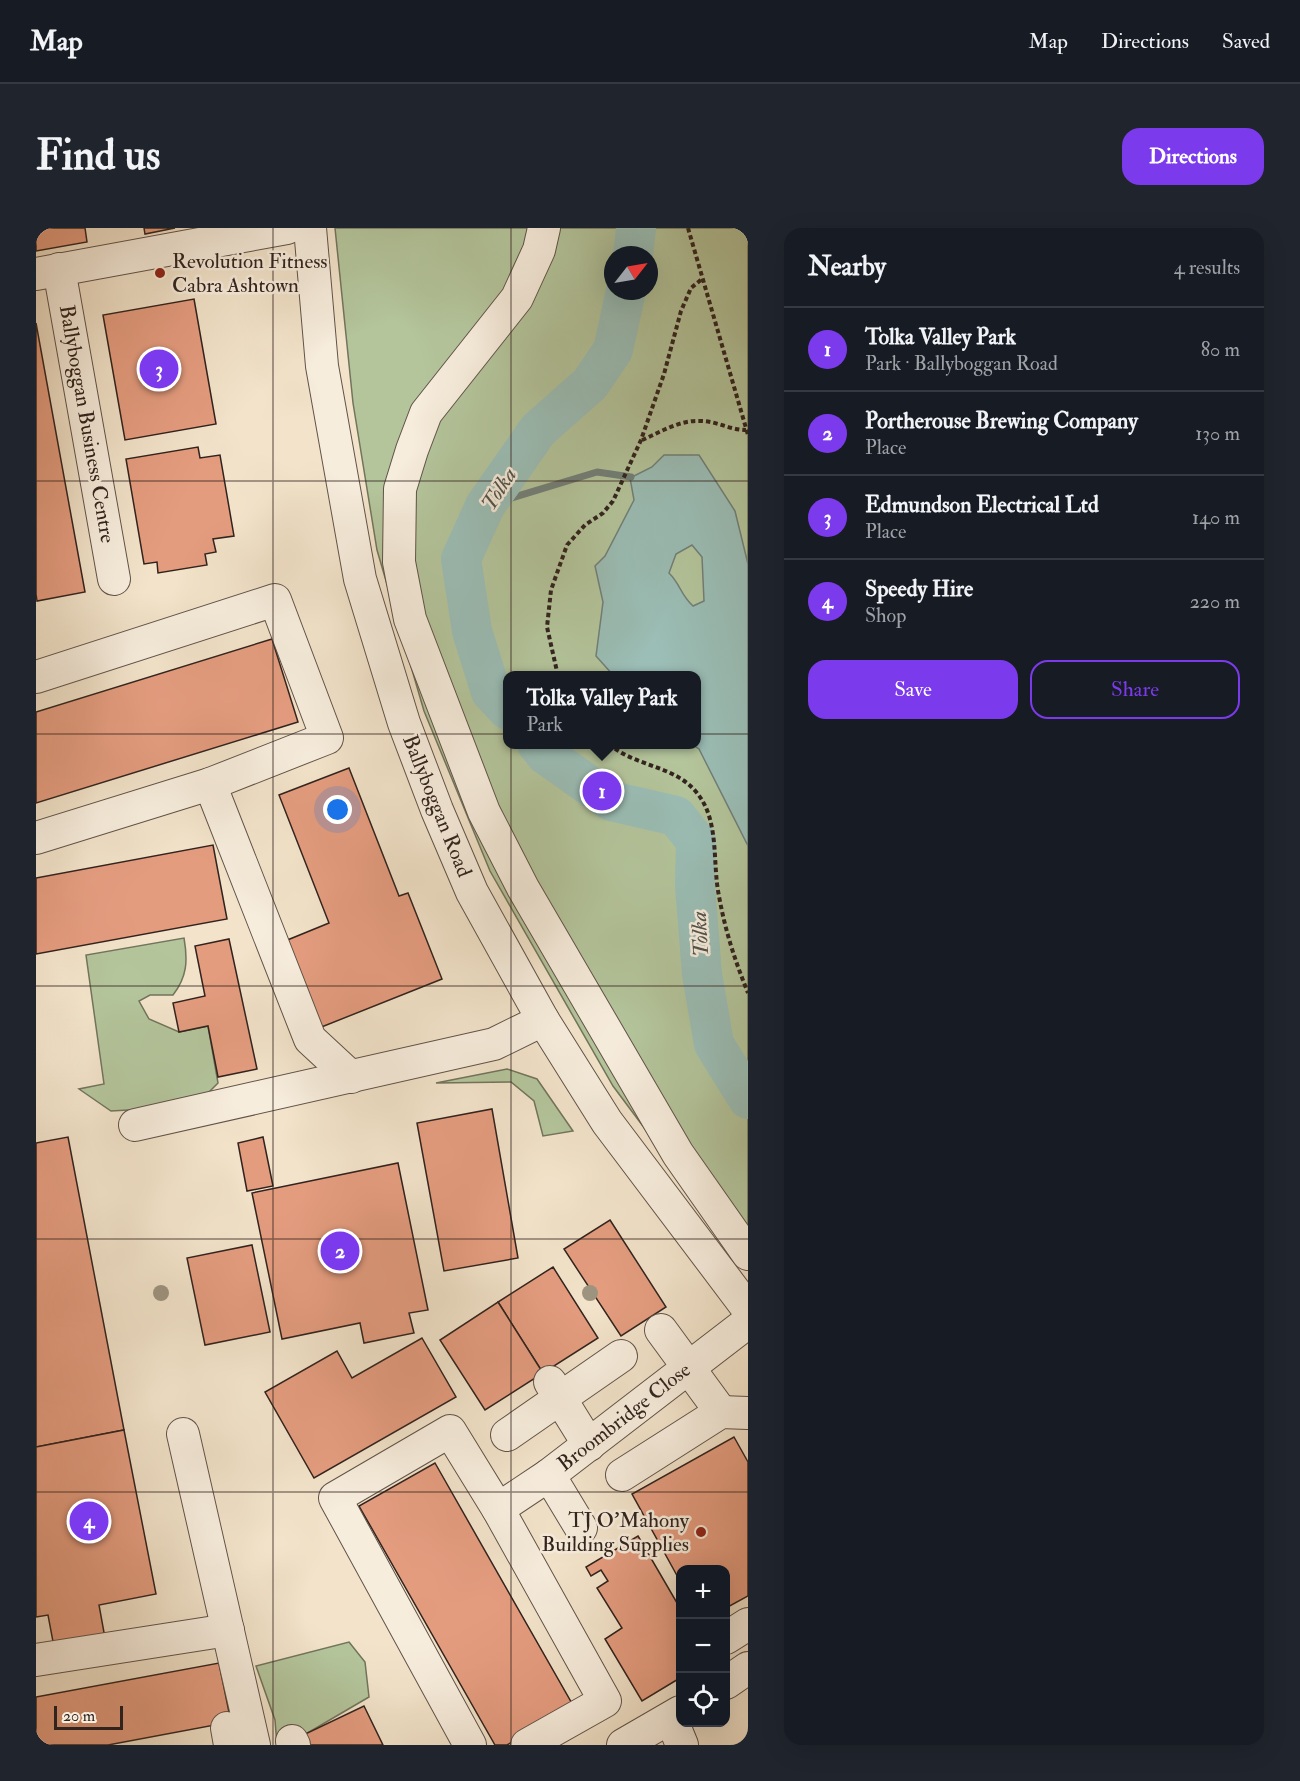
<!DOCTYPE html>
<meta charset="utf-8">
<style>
:root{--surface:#171b24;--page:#20242c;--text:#f1f3f6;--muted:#9ea1a6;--line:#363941;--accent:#7c3aed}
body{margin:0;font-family:"IM FELL Double Pica",serif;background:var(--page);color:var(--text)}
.controls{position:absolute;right:18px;bottom:18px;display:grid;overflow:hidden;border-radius:12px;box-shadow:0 6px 24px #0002}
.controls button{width:54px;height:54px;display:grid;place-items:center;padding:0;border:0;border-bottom:2px solid var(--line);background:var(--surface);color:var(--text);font:30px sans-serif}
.compass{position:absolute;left:568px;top:18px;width:54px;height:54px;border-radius:50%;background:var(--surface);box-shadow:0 6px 24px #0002;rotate:59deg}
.scale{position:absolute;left:18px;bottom:15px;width:69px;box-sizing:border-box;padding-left:6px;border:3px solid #31231e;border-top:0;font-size:16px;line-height:21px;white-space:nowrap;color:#31231e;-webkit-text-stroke:4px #f7eddd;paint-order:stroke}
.you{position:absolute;left:302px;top:582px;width:21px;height:21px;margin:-15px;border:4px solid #fff;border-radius:50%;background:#1a73e8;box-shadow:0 0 0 9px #1a73e833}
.badge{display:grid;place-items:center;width:39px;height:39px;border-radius:50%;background:var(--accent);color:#fff;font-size:20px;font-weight:700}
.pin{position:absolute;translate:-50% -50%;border:3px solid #fff;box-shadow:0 2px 6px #0006}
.popup{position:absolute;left:467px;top:443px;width:198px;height:78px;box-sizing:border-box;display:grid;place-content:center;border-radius:12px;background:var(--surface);filter:drop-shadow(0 2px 4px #0005);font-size:20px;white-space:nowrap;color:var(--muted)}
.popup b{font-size:22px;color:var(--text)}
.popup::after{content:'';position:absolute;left:50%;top:100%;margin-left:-12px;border:12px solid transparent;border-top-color:var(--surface)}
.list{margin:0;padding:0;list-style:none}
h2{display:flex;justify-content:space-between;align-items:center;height:78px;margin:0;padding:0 24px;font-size:26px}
h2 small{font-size:20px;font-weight:400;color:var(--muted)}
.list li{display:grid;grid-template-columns:39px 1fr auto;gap:18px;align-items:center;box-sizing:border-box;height:84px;padding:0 24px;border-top:2px solid var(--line)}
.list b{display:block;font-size:22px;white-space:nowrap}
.list p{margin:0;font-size:20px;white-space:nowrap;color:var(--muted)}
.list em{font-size:20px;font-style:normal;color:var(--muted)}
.actions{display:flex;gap:12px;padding:18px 24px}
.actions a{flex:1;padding:14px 0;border:2px solid var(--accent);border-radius:18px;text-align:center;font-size:21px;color:var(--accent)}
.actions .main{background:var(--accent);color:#fff}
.icon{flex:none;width:33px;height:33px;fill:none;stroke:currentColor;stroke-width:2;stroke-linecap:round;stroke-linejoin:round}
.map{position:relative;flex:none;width:712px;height:1517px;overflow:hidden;border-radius:18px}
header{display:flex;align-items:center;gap:36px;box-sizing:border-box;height:84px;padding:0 30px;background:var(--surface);border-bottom:2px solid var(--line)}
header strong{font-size:28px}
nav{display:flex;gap:33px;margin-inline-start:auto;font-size:21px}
.intro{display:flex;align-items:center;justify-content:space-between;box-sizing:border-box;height:144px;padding:0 36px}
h1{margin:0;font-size:42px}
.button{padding:15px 27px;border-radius:18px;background:var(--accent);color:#fff;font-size:21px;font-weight:700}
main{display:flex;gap:36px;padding:0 36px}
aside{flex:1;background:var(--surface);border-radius:18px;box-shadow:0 6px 24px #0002}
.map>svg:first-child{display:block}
</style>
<header>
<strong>Map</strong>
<nav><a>Map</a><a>Directions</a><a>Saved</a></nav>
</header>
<div class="intro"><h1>Find us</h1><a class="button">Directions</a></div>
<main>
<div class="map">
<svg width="712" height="1517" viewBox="0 0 712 1517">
<rect width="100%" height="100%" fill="#f2e3ca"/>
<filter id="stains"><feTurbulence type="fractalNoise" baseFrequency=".00333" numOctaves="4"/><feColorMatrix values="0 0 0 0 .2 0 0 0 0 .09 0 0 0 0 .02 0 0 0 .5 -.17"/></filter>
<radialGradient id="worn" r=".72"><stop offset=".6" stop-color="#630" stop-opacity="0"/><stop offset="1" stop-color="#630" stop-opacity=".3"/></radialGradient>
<g fill="#b4c59c" stroke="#72745d" stroke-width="1.5" fill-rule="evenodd">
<path d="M299,0H712V1039L577,858L454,643L388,483L341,322L317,175ZM577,27H613V63H577ZM472,448H660V516H472Z"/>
<path d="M148,710C152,733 151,749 137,767H114L103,773L113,791L143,804L172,798L182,855L165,872L127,880L75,883L43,861L68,856L50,727Z"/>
<polygon points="471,841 501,851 537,903 507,908 498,873 475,854 400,855"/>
<polygon points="313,1414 329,1434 333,1469 251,1517 241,1517 239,1492 220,1438"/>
</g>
<path fill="#9bbeb6" stroke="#718079" stroke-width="1.5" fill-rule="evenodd" d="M628,227H663L699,283L712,336V618L663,521L657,517L660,516V448L577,447L560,428L567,374L559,338L569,328L598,272L594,250L616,239ZM656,317L666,329L668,373L657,378C644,366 645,357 633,345L640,326Z"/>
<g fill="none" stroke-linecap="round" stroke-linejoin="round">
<polyline stroke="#718079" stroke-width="7" points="449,278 561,244 595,249"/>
<g stroke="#9bbeb6" stroke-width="40">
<polyline points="597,27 600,0"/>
<polyline points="472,482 455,464 436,403 425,331 449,278 502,202 554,156 577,122 590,63"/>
<polyline points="501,516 510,527 575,573 640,588 660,613 659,658 666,746 678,816 712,871"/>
</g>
</g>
<g fill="#e49c7f" stroke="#31231e" stroke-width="1.5">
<polygon points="0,0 49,0 51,14 0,23"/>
<polygon points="108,0 139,0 109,6"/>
<polygon points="158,71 180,196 89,212 67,87"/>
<polygon points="0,95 49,364 1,373 0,366"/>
<polygon points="162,219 164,230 184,227 198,308 177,311 180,324 169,326 171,337 122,345 121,334 108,336 90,231"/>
<polygon points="236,411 262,494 0,575 0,484"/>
<polygon points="313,540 363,668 372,665 406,751 283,800 249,713 293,695 243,567"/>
<polygon points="177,617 191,691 0,726 0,650"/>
<polygon points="193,711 221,841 182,849 172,798 143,804 137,775 169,768 159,718"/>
<polygon points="456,881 482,1030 408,1043 381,895"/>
<polygon points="32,909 88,1202 0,1219 0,915"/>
<polygon points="227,909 237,958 211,963 202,915"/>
<polygon points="362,935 392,1082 373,1085 378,1105 328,1115 324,1095 246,1111 216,965"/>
<polygon points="574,992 630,1079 585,1108 528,1021"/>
<polygon points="216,1017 234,1104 169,1117 151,1030"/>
<polygon points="517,1039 562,1110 507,1145 462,1074"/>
<polygon points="462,1074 507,1145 449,1182 404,1112"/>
<polygon points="386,1110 420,1169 278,1250 229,1164 301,1123 316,1150"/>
<polygon points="88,1202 120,1366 63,1377 69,1410 18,1419 12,1387 0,1389 0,1219"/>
<polygon points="698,1209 712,1234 712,1368 690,1380 690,1342 644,1342 644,1353 596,1266"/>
<polygon points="399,1235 538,1479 471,1517 459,1517 323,1278"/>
<polygon points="602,1308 644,1380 644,1450 606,1473 569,1411 586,1400 561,1360 572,1353 565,1342 555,1348 550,1339"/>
<polygon points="183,1435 195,1494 72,1517 0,1517 0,1469"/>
<polygon points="328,1478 347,1517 269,1517 265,1508"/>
</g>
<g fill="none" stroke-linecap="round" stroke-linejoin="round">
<defs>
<g id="minor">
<polyline points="274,0 286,138 324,351 368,495 401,582 436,664 507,792 571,894 712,1081"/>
<polyline points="508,0 503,22 481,70 390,185 376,222 364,261 363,334 374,391 448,584 487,660 642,926 712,1026"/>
<polyline points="23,41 78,351"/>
<polyline points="0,46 251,0"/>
<polyline points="0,449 239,372 291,510 174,556 0,610"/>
<polyline points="174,556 274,811 315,849"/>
<polyline points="99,897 458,816 507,792"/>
<polyline points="625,1102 685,1184"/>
<polyline points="514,1154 553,1217"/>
<polyline points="147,1206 218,1517"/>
<polyline points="471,1207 585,1128"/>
<polyline points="586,1247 685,1184 712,1185"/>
<polyline points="462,1281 513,1247"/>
<polyline points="545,1300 513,1247 712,1094"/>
<polyline points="690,1410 712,1396"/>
<polyline points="0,1432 192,1402"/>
<polyline points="690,1455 712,1440"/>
<polyline points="635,1490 646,1517"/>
<polyline points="191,1500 194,1517"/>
<polyline points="256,1513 258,1517"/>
<polyline points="434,1517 299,1270 414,1203 462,1281 569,1473 491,1517"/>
<polyline points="587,1517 644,1484"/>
</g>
</defs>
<use href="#minor" stroke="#615349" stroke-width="34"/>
<g stroke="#31231e" stroke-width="4" stroke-dasharray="4.5 3" stroke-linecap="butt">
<polyline points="652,0 712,207"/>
<path d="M606,212C625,204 643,192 664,193C681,193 694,202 710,202"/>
<polyline points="522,448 511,399 515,362 531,317 549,297 567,285 577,273 605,212 628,146 645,83 655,60 666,51"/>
<path d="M573,516C599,539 639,537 661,565C684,593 676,635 683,668C689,702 699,733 712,765"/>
</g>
<use href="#minor" stroke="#f7eddd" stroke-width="32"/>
</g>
<g fill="#9d9480">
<circle cx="125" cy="1065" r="8"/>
<circle cx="554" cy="1065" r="8"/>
</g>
<path fill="none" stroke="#31231e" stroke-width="1.5" stroke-opacity="0.55" d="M237,0V1517M475,0V1517M0,253H712M0,506H712M0,758H712M0,1011H712M0,1264H712"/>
<g fill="#8f2418" stroke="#f7eddd" stroke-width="2">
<circle cx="124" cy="45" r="6"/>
<circle cx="665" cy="1304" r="6"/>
</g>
<g text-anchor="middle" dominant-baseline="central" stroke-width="5" stroke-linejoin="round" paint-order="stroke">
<g font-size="21" fill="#31231e" stroke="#f7eddd" text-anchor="start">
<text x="136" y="33">Revolution Fitness<tspan x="136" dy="24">Cabra Ashtown</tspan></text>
<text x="653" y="1292" text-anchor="end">TJ O'Mahony<tspan x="653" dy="24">Building Supplies</tspan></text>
</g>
<g font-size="21" fill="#31231e" stroke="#f7eddd">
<text transform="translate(51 196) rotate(80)">Ballyboggan Business Centre</text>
<text transform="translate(401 578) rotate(68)">Ballyboggan Road</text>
<text transform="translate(588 1189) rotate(-38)">Broombridge Close</text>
</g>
<g font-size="22" font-style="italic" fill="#51524c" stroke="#f7eddd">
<text transform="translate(463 261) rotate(-57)">Tolka</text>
<text transform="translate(664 706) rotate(-93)">Tolka</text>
</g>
</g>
<rect width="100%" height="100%" filter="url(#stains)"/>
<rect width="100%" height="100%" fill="url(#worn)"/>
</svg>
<div class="controls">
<button>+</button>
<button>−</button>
<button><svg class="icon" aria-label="locate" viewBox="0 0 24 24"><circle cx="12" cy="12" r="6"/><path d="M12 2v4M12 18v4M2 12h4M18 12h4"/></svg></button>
</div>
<svg class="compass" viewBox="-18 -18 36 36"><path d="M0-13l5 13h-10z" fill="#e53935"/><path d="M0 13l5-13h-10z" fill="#9ea1a6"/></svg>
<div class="scale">20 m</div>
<div class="you"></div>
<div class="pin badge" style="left:566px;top:563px">1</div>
<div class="popup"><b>Tolka Valley Park</b>Park</div>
<div class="pin badge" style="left:304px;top:1023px">2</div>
<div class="pin badge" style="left:123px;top:141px">3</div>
<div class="pin badge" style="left:53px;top:1293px">4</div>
</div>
<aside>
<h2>Nearby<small>4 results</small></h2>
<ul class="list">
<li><span class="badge">1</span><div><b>Tolka Valley Park</b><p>Park · Ballyboggan Road</p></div><em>80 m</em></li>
<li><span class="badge">2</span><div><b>Portherouse Brewing Company</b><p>Place</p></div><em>130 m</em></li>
<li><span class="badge">3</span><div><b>Edmundson Electrical Ltd</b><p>Place</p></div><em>140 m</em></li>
<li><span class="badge">4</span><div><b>Speedy Hire</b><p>Shop</p></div><em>220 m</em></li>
</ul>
<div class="actions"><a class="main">Save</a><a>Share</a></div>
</aside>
</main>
